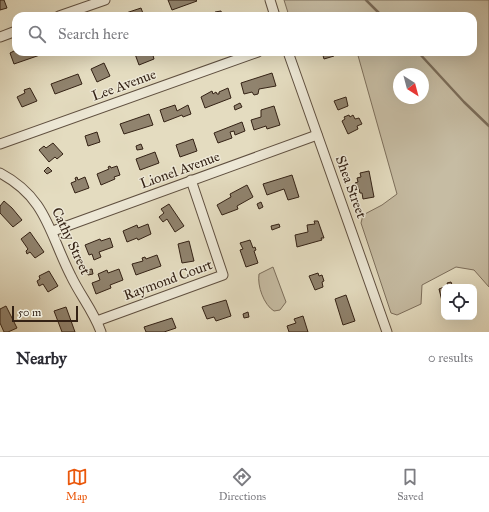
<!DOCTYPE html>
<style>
:root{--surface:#fff;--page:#f2f2f3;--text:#2b2b33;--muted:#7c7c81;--line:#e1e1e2;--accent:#ea580c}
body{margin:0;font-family:"IM FELL Great Primer",serif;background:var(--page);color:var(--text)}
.controls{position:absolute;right:12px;bottom:12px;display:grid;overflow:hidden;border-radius:8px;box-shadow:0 4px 16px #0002}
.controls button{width:36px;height:36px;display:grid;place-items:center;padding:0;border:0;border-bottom:1px solid var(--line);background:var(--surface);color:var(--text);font:20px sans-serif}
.compass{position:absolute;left:393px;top:68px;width:36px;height:36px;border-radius:50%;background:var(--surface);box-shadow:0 4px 16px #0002;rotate:144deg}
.scale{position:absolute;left:12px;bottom:10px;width:66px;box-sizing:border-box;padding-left:4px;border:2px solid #342215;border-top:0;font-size:11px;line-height:14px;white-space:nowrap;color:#342215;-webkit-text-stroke:3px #ede8d6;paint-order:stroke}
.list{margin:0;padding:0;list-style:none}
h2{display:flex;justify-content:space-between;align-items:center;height:52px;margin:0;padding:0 16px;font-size:17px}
h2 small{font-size:13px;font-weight:400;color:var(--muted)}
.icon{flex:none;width:22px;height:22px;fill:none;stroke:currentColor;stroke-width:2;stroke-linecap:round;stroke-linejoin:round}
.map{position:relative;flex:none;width:489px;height:332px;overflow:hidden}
.search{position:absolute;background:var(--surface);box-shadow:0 4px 16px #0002;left:12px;right:12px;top:12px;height:44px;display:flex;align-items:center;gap:10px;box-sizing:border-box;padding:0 14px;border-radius:12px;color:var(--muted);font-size:15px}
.sheet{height:124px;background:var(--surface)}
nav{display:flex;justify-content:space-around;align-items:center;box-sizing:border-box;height:56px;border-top:1px solid var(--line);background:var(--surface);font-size:11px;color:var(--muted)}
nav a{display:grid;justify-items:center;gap:2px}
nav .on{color:var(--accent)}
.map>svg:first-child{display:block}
</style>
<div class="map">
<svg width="489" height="332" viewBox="0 0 489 332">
<rect width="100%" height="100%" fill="#e4dcc0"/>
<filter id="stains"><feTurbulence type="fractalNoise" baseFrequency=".005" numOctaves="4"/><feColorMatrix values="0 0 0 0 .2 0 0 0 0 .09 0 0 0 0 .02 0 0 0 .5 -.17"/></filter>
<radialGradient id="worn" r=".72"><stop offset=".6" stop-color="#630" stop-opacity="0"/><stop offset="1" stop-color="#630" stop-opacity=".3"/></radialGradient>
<g fill="#c6bca3" stroke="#7d6f5c" fill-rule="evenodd">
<path d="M284,0H489V287L474,270L456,267L422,285L421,304L397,315L391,313L361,223L363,215L382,205L397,194L357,52H473V16H289ZM399,74H423V98H399Z"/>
<path d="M273,267L286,302L280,310L274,311C264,305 257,286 259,274Z"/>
</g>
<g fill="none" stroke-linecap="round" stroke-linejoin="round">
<g stroke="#7a6c59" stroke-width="2.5">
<polyline points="366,0 382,16"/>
<polyline points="418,52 464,102 489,126"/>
</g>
</g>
<g fill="#90836e" stroke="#342215">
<polygon points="0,0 4,0 7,8 0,10"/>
<polygon points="168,0 196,0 197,1 172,10"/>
<polygon points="141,8 144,16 127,16 126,13"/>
<polygon points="221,11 222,15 216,16 215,12"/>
<polygon points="16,50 16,52 39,52 40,55 14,64 10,53"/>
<polygon points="140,52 152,52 154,59 139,65 135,54"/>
<polygon points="322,52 332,52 334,56 324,59"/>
<polygon points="104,63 110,76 97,82 91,69"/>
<polygon points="272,73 276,86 259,89 258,94 254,95 252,92 244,94 241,83"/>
<polygon points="78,74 82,84 55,94 51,84"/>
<polygon points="30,88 37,101 22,107 17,97 25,93 24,90"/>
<polygon points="228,88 231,98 205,108 201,97 212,91 213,94 216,92 217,94 219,94 219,92"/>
<polygon points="346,97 348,106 338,110 334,101"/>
<polygon points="240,103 242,107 235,110 234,106"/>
<polygon points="175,105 177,111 188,105 191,114 183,117 182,115 164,122 160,110"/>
<polygon points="274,106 280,125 267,129 266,126 254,130 251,120 261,117 261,110"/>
<polygon points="149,114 153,125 124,134 120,124"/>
<polygon points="349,115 350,117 353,115 355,119 359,118 362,124 357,126 358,129 348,134 342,121 345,119 344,117"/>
<polygon points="242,122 245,131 235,135 234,131 230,132 232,138 218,143 214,133"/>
<polygon points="97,132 100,142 88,146 85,136"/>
<polygon points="193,139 197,151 180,157 176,145"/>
<polygon points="53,143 63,154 57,159 55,157 49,162 39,150 44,146 46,148"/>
<polygon points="141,144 143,149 137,150 136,146"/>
<polygon points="155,152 159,163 140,170 136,159"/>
<polygon points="110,166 111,168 117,166 120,175 114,177 115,179 101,185 97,174 109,169 108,167"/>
<polygon points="48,167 52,171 47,174 44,171"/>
<polygon points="369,171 374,197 363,199 362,193 360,193 359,189 356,190 355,183 358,182 357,178 361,177 360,173"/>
<polygon points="292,175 299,197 288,200 284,189 267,195 263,184"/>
<polygon points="77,177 78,180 85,177 89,188 75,193 71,183 76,181 75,178"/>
<polygon points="247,185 253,197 237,206 238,209 222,215 217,205 231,197 230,194"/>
<polygon points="4,201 12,208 22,220 13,227 0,213 0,206"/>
<polygon points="261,202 263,207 259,209 257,204"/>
<polygon points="169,204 184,226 175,232 167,219 163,222 159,217 164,213 161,209"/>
<polygon points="314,221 318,221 324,238 321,238 322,240 297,247 295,235 308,232 307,225 315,224"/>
<polygon points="148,224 151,234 138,240 137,238 127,242 123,231 137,225 138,228"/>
<polygon points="279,224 280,227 272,230 271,226"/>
<polygon points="30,232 44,252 35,258 30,252 27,254 26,251 28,249 21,239"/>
<polygon points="110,238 113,247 99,252 101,257 94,260 92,254 89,255 85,245 100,239 101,241"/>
<polygon points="250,240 253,248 255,247 256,250 254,251 258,263 246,267 240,250 243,249 240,243"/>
<polygon points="189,241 194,261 182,263 178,244"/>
<polygon points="157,255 161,266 136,275 132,264 143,261 142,258 145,257 146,259"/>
<polygon points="92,269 93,274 88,275 87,270"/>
<polygon points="119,269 123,280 110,285 111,288 96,294 92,283 100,280 98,274 107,270 108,273"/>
<polygon points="49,271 58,286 48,292 43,284 39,286 37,281 40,279 39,276"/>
<polygon points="318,273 319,276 322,275 324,281 322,282 323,287 315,290 309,276"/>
<polygon points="451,282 453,287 445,287 448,286 447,283"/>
<polygon points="444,287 444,309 439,289"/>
<polygon points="346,295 355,321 343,325 335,299"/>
<polygon points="226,300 231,316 216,321 214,317 207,319 202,307"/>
<polygon points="6,306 17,328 8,332 4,332 0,323 0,309"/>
<polygon points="66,307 75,332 62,332 54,311"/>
<polygon points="248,312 249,317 244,318 243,314"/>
<polygon points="303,316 308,332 289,332 287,326 296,323 294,319"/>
<polygon points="172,318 176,328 164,332 146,332 144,327"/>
</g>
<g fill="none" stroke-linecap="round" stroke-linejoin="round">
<defs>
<g id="street">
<polyline points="270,0 275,16"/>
<polyline points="59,16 105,0"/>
<polyline points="0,37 16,31"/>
<polyline points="288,52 387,332"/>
<polyline points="0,144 258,52"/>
<path d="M0,173C47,198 49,233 71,276C80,295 94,312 101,332"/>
<polyline points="53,231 317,135"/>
<polyline points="97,321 223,275 191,180"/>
</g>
</defs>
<use href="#street" stroke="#605040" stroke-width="11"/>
<use href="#street" stroke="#ede8d6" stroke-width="9"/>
</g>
<g text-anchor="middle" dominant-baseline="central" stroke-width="3" stroke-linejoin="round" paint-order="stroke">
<g font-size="14" fill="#342215" stroke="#ede8d6">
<text transform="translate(124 85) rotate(-20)">Lee Avenue</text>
<text transform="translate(180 170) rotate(-20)">Lionel Avenue</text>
<text transform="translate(351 187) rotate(70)">Shea Street</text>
<text transform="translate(71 241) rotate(65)">Cathy Street</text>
<text transform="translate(168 280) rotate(-20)">Raymond Court</text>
</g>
</g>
<rect width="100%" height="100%" filter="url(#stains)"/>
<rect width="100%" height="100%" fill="url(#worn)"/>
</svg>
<div class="controls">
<button><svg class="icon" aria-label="locate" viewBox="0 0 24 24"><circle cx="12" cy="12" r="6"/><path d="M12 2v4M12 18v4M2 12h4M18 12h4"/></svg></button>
</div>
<svg class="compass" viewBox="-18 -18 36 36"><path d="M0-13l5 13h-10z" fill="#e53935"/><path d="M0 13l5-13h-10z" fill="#7c7c81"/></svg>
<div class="scale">50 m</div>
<div class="search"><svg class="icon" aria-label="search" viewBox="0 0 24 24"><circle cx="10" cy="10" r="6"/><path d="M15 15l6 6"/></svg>Search here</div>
</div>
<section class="sheet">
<h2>Nearby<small>0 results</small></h2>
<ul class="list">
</ul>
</section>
<nav>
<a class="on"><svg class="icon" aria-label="map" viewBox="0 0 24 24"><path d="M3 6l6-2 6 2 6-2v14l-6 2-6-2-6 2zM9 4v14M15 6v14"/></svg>Map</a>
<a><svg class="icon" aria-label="directions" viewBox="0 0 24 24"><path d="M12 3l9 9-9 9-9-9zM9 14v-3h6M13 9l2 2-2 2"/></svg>Directions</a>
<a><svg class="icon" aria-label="saved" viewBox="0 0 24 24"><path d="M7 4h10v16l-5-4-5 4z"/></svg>Saved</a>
</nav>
